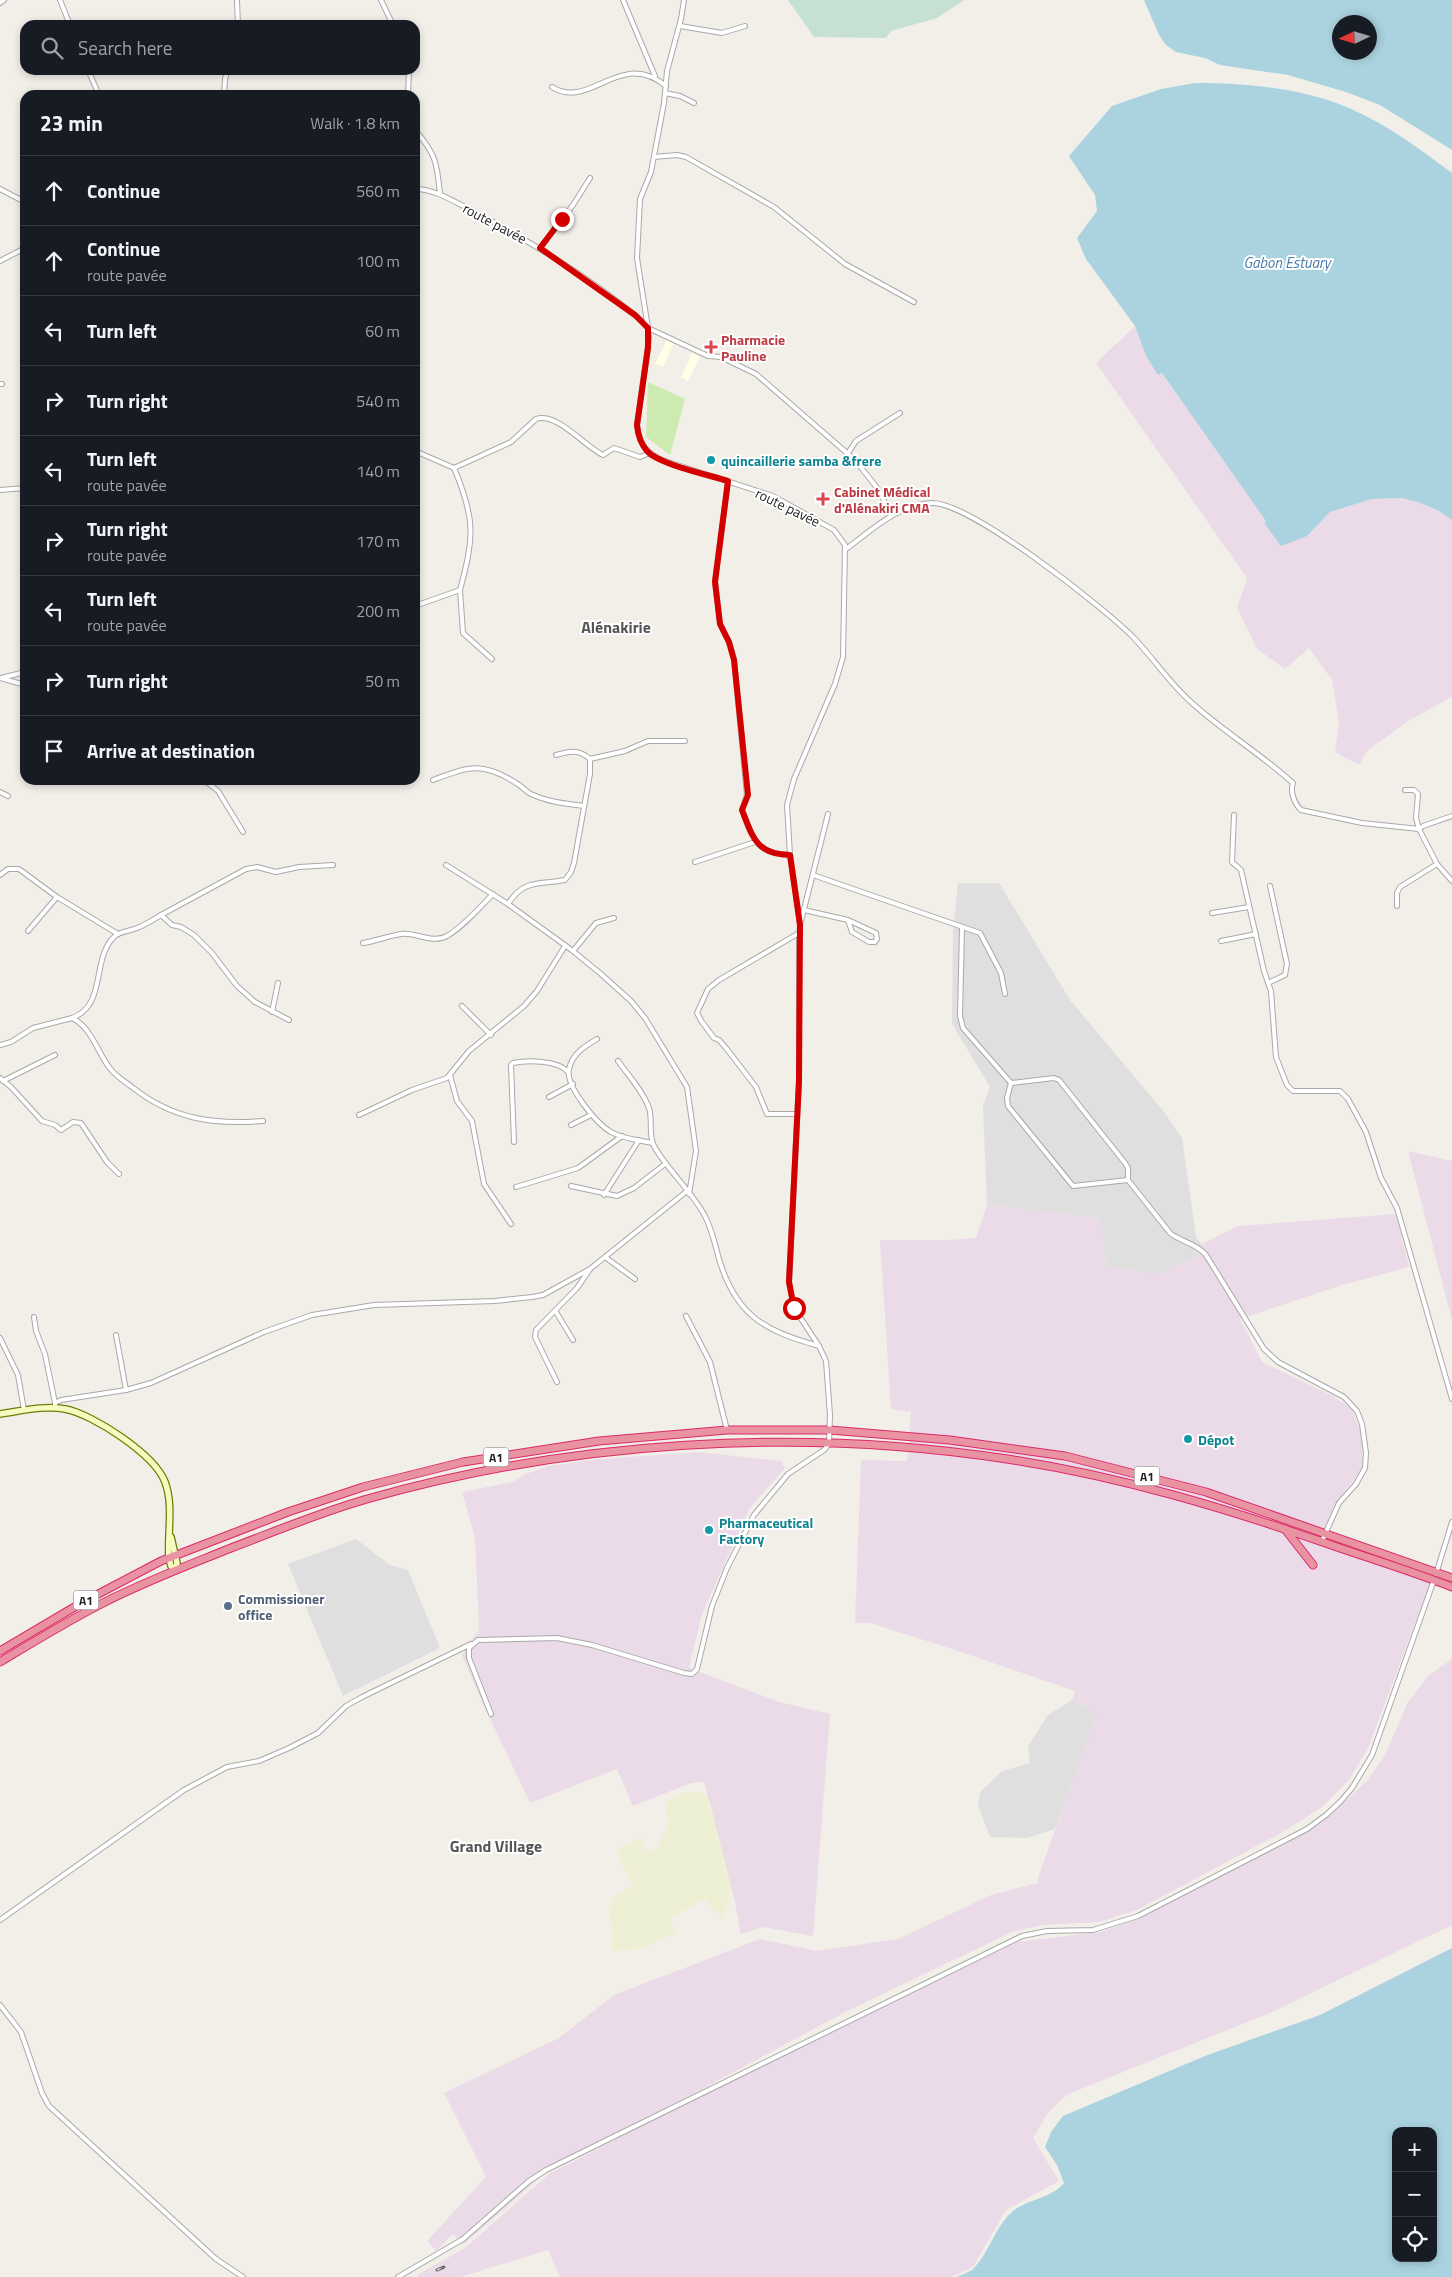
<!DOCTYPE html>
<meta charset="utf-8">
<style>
:root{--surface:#171b24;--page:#242831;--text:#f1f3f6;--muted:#9ea1a6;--line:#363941}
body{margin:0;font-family:"Titillium Web",sans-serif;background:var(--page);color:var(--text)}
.controls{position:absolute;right:15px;bottom:15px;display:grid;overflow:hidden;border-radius:10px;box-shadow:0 2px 8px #0003}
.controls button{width:45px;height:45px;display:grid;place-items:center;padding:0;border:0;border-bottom:1px solid var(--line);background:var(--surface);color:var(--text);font:25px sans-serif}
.compass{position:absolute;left:1332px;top:15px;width:45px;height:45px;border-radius:50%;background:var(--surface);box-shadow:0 2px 8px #0003;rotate:266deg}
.stop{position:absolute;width:15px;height:15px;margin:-11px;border:4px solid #d40000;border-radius:50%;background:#fff}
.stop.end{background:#d40000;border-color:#fff;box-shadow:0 1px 5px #0008}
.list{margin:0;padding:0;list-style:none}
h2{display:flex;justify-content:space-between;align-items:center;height:65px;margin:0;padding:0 20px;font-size:21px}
h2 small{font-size:16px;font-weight:400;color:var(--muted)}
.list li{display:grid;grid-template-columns:32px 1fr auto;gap:15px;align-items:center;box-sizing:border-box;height:70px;padding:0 20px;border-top:1px solid var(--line)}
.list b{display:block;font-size:19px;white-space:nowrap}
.list p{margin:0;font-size:16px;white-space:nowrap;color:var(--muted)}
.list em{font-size:16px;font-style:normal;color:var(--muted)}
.icon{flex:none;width:28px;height:28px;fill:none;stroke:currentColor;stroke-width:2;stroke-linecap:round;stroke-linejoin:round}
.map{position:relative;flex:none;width:1452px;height:2277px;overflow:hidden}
.search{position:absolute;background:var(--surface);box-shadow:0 2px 8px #0003;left:20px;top:20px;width:400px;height:55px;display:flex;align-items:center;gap:12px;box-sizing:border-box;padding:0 18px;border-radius:15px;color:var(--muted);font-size:19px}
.panel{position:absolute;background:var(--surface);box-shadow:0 2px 8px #0003;left:20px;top:90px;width:400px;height:695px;border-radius:15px}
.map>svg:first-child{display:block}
</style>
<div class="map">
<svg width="1452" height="2277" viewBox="0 0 1452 2277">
<rect width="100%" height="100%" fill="#f2efe9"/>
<g fill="#e0dfdf">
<polygon points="958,883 999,883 1070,1000 1164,1112 1182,1138 1196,1237 1202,1244 1202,1253 1155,1275 1106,1266 1100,1218 987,1205 983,1106 990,1087 952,1024 953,931"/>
<polygon points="356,1539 390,1565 408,1570 440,1648 343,1696 288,1564"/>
<polygon points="1072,1700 1098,1713 1055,1829 1027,1838 990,1837 978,1805 980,1792 1002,1771 1030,1763 1028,1746 1048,1715"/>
</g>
<g fill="#ebdbe8">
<polygon points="1135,326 1146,356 1159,374 1162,373 1267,521 1265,523 1307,536 1330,512 1372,499 1402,498 1421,503 1439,511 1452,520 1452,697 1408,721 1367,751 1359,765 1335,752 1339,721 1332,680 1309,648 1285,669 1257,649 1237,608 1247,578 1096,363"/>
<polygon points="1408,1151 1452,1161 1452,1320"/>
<polygon points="987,1205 1100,1218 1106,1266 1155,1275 1202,1253 1202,1244 1238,1226 1396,1214 1409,1267 1342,1285 1240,1319 1262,1362 1333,1396 1352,1409 1362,1436 1362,1469 1334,1506 1330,1532 1452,1573 1452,1588 1431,1581 1368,1748 1349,1780 1322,1807 1281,1833 1139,1909 1099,1922 1042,1925 1012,1932 847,2011 543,2175 463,2245 453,2234 436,2251 427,2241 486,2177 444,2093 559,2038 614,1995 760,1939 817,1951 898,1939 991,1895 1038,1883 1039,1875 1097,1713 1072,1700 1075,1691 952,1649 870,1623 855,1623 861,1460 907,1461 911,1412 891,1409 880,1240 949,1240 976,1238"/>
<polygon points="699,1452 781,1461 785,1468 750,1508 702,1614 689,1668 779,1702 830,1714 813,1936 763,1927 741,1934 735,1903 704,1782 691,1783 633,1806 617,1769 530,1803 483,1704 462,1655 479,1629 475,1538 462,1492 513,1482 526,1474 548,1466 599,1459"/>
<polygon points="1452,1659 1452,1925 1270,2013 1066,2095 1048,2113 1033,2138 1059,2181 1006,2210 973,2267 951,2277 560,2277 548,2250 460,2277 418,2277 417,2275 465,2248 549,2174 760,2065 1016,1942 1101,1932 1137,1919 1320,1824 1367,1781 1385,1755 1408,1702 1428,1676"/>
</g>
<g fill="#ffffe5">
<polygon points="667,340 674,343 663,367 655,364"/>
<polygon points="692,353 700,357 688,381 681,377"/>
</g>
<polygon fill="#eef0d5" points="684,1792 698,1792 709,1799 732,1890 723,1920 705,1899 669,1918 677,1932 641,1949 612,1951 609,1900 633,1886 616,1849 640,1838 646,1851 655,1850 668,1824 665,1803"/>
<polygon fill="#cdebb0" points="648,382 685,399 670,455 646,437"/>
<polygon fill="#c6e0d4" points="788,0 964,0 937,18 891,31 886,38 814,37"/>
<g fill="#aad3df" fill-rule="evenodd">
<path d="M1144,0H1452V150L1380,105L1346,92L1288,75L1220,65L1205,58L1176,52L1166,45L1159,35ZM1370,22V52H1340V22Z"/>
<path d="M1195,83C1245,83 1302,88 1349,108C1386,124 1420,149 1452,173V520L1439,511L1421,503L1402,498L1372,499L1330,512L1307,536L1281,546L1264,523L1266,521L1162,373L1158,375L1146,356L1135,326L1086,259L1077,238L1097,211L1095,195L1069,156L1112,106L1161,89Z"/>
<path d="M1452,1948V2277H957C963,2274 970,2272 974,2268C990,2251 996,2225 1013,2211C1028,2199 1052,2198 1064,2183L1057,2165L1045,2147L1051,2132L1063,2116L1205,2056L1320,2015ZM1396,2131H1433V2258H1396Z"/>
</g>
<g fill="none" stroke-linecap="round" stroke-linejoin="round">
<defs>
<g id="street">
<polyline points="60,0 70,25"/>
<polyline points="237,0 238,25"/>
<polyline points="381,0 393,25"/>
<polyline points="623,0 655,76"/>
<polyline points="684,0 681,19 667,71 664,103 651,172 640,199 637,258 648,328 708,356 721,357 756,374 855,460 878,489 891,515"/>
<polyline points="0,3 4,0"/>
<polyline points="680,26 722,33 745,26"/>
<polyline points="88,70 99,95"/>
<path d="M552,87C590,111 620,48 666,86"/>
<polyline points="665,93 680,96 694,103"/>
<polyline points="224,95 225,79 228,70"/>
<polyline points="408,95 409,70"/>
<path d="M415,130C436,154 437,163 440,194"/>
<polyline points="654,157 677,155 686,157 774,207 845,264 914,302"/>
<polyline points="0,189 25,202"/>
<path d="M415,189C436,189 456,203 475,212C533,243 590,278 641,320L648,328L649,338L637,425C639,444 647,454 665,461L773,496L834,530L845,545L843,657L835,684L794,779L787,805L790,855L800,923"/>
<polyline points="540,248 573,205 590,178"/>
<polyline points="0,261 25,248"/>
<polyline points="415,357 417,361"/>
<polyline points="0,384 2,384"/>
<path d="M415,451L454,468C476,520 474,537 460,590L415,606"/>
<polyline points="848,453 856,441 900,413"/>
<path d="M454,468L511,442L536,419C557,412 584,446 603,455L614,448L640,457L650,453"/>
<path d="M728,481L715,581L720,624L729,642L734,659L747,795L742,810C753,838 756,854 790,855"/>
<polyline points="0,490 25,488"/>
<path d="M846,549C872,530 897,505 931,503C969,501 1105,608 1134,638C1154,659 1170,684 1192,703C1224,732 1261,754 1293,783C1290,792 1294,803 1301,810L1362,823L1419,829L1416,818L1418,794L1414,790H1405"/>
<polyline points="460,590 463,633 492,659"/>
<polyline points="0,678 25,685"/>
<polyline points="1,678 25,672"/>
<path d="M556,755C570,751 579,749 590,759L625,751L648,741H685"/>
<polyline points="204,780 218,791 243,832"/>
<path d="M433,780C468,767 482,761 516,783C522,786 526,792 531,794C548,802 567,804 584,806"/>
<polyline points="0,792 8,796"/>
<polyline points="1234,815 1232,862 1241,870 1264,971 1271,991 1276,1057 1287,1085 1293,1091 1340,1091 1348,1099 1366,1132 1381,1178 1397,1208 1452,1399"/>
<polyline points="1452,816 1423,826 1419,829 1437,864 1452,881"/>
<polyline points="695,862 755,842"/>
<polyline points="446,865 508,904 573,951 601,974 631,1001 645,1018 687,1087 696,1151 689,1194"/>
<polyline points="0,875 8,869 19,869 57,897 118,934"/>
<polyline points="813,875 980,933 1001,973 1005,994"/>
<path d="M508,904C524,879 538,885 565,880L571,872L574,863L590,774V759"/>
<polyline points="1397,906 1397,893 1400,887 1437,864"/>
<polyline points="804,910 848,920 876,933 877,939 875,942 869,942 852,932 848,920"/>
<polyline points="1212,913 1249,907"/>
<polyline points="161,915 246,869 257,867 276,872 299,867 333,865"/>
<path d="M962,928L960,1016L963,1028L1011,1083L1054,1078L1059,1080L1125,1163L1128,1168V1180L1170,1233C1181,1242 1196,1243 1206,1255L1264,1349L1278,1362L1344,1397L1357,1411L1362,1424L1366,1453L1365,1468L1356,1484L1339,1503L1322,1541"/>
<polyline points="28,931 57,897"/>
<polyline points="1221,941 1256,934"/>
<path d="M363,943C376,941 388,936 401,934C416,932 432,944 447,936C464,926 479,908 493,894"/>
<polyline points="573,951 596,923 614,918"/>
<polyline points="1268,983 1285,975 1287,964 1270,886"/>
<polyline points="462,1006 491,1035"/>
<polyline points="272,1012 278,983"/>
<path d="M72,1018C106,1006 92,962 112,939C118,931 128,932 137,928C145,925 153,920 161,915L172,925L181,927L194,935L212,953L237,986L255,1002L289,1020"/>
<path d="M597,1039C585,1046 572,1054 569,1069C565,1086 597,1124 611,1132C623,1139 639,1140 652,1143"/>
<path d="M0,1045L11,1042L33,1028L72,1018C91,1027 97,1051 109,1067C114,1075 124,1081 132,1087C172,1119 213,1125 263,1121"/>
<path d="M618,1061C628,1075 643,1091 649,1108C653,1120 648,1135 654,1146C668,1171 691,1190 705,1216C712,1230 715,1244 719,1259C736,1316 765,1331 819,1346"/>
<polyline points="450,1075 457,1101 472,1121 484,1184 511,1224"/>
<polyline points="0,1078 11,1087 42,1121 55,1125 61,1130 73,1122 81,1123 107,1162 119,1174"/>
<polyline points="3,1081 55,1055"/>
<polyline points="1011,1083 1007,1098 1008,1106 1073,1186 1128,1180"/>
<polyline points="549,1097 573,1084"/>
<polyline points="797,1114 767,1114 756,1087 726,1048 719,1040 714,1038 702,1022 697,1013 708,989 719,980 799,933"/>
<polyline points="359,1115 412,1090 447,1078 469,1051 524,1006 537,991 565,946"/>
<polyline points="571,1125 591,1115"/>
<path d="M514,1142L511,1065L513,1063C527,1060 558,1060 568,1072"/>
<polyline points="571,1186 617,1196 634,1188 665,1164"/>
<polyline points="516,1187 578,1168 622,1136"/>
<polyline points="604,1195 639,1140"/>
<polyline points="605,1257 635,1279"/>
<polyline points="556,1312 573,1340"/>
<polyline points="686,1316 710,1362 727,1430"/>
<polyline points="34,1317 36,1331 45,1354 55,1403"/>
<polyline points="116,1335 126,1390"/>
<polyline points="0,1338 18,1375 24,1410"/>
<polyline points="557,1382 535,1337 536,1330 577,1288 590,1269 687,1191"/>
<polyline points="55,1408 55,1403 61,1400 126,1390 151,1383 264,1332 312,1315 374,1305 495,1301 532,1297 543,1295 590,1269"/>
<polyline points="1436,1574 1452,1522"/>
<polyline points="491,1714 469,1658 469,1648 478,1640 557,1638 592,1645 684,1673 692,1674 697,1669 712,1606 727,1568 754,1515 788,1474 824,1450 829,1444 830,1415 826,1361 819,1346 794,1308 789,1282 799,1081 799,940 800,925 828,814"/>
<polyline points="0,1920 184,1790 227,1767 259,1761 289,1748 318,1733 346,1706 362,1697 471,1644"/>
<polyline points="0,2005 21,2032 42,2093 49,2106 216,2259 243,2277"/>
<polyline points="398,2277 463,2239 529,2181 546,2170 1022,1936 1047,1931 1093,1930 1138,1916 1307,1829 1326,1815 1340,1802 1352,1788 1372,1755 1434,1580"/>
</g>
<g id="secondary">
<path d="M0,1414C21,1411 44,1405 65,1409C93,1414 155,1455 165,1482C174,1506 167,1534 169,1558L171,1566L176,1570"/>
<polyline points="171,1537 177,1563 176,1570"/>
</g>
<g id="highway">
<polyline points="1285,1529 1313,1565"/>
<polyline points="0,1651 83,1602 161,1561 288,1512 363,1487 463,1462 599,1441 727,1430 830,1430 950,1440 1065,1456 1206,1492 1452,1578"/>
<path d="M0,1662C35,1641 69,1620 105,1602C146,1581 189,1565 231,1548C276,1531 321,1512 367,1499C570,1441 799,1427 1007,1459C1120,1476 1229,1509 1337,1547C1375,1560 1414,1572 1452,1587"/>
</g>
</defs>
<use href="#street" stroke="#a9a9a9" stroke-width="6"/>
<use href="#secondary" stroke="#707d05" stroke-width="8"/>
<use href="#highway" stroke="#dc2a67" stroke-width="9"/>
<use href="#street" stroke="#fff" stroke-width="4"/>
<use href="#secondary" stroke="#f7fabf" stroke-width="5.5"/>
<use href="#highway" stroke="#e892a2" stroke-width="7"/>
<defs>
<polyline id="rail" points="437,2270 444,2267"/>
</defs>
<use href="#rail" stroke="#707070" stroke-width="3"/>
<use href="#rail" stroke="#fff" stroke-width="1" stroke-dasharray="4" stroke-linecap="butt"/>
</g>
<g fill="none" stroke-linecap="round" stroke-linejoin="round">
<path stroke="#d40000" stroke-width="6" d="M562,219L540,248L635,315L648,328V348L637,425C638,435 640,443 647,451C658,464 709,475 728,481L715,582L720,624L729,642L734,660L748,795L742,810C753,838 756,854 790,855L800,925L799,1081L789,1282L794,1308"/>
</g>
<g fill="#e0444e" stroke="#fff" stroke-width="2">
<path d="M708.5 339.5h5v5h5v5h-5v5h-5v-5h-5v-5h5z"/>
<path d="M820.5 491.5h5v5h5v5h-5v5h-5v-5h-5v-5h5z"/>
</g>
<g fill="#0f9aa8" stroke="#fff" stroke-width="2">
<circle cx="711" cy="460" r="5"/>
<circle cx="1188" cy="1439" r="5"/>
<circle cx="709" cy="1530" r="5"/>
</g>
<circle fill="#5c6f8a" stroke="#fff" stroke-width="2" cx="228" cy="1606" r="5"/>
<g text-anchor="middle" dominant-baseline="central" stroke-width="4" stroke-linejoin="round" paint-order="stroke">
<g fill="#fff" stroke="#646464" stroke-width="1">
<rect x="483.5" y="1447.5" width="25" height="19" rx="4"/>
<rect x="1134.5" y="1466.5" width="25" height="19" rx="4"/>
<rect x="73.5" y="1590.5" width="25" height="19" rx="4"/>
</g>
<g font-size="12" font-weight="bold" fill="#222">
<text x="496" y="1457">A1</text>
<text x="1147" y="1476">A1</text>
<text x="86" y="1600">A1</text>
</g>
<g font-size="14" fill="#222" stroke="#fff">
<text transform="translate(495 223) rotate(28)">route pavée</text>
<text transform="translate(788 507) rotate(26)">route pavée</text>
</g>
<g font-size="14" font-weight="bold" fill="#be3a42" stroke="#fff" text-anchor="start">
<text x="721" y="339">Pharmacie<tspan x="721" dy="16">Pauline</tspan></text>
<text x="834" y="491">Cabinet Médical<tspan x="834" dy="16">d'Alénakiri CMA</tspan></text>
</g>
<g font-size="14" font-weight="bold" fill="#0d838f" stroke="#fff" text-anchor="start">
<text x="721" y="460">quincaillerie samba &amp;frere</text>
<text x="1198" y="1439">Dépot</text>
<text x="719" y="1522">Pharmaceutical<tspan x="719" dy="16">Factory</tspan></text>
</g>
<g font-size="14" font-weight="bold" fill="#4e5e75" stroke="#fff" text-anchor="start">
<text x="238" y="1598">Commissioner<tspan x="238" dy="16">office</tspan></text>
</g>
<g font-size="15" font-style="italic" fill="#4a7aab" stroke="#fff">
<text x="1287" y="262">Gabon Estuary</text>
</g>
<g font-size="16" font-weight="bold" fill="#555" stroke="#fff">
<text x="616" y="627">Alénakirie</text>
<text x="496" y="1846">Grand Village</text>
</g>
</g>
</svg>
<div class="controls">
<button>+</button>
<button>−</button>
<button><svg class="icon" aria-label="locate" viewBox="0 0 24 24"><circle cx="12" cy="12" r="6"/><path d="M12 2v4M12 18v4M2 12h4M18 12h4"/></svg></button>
</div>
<svg class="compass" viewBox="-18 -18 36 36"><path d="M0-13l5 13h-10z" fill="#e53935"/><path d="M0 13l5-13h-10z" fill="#9ea1a6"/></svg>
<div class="stop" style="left:794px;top:1308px"></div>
<div class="stop end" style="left:562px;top:219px"></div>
<div class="search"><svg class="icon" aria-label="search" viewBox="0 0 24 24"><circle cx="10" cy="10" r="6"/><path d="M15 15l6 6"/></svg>Search here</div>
<section class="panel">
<h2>23 min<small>Walk · 1.8 km</small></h2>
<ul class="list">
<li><svg class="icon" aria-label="ahead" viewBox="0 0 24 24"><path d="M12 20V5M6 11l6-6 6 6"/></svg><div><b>Continue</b></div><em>560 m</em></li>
<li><svg class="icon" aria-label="ahead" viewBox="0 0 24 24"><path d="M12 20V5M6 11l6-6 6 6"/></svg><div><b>Continue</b><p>route pavée</p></div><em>100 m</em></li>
<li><svg class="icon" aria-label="left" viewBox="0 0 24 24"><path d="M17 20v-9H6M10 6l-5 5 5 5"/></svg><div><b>Turn left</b></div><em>60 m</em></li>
<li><svg class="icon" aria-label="right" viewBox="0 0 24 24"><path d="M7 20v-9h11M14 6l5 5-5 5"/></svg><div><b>Turn right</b></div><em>540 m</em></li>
<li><svg class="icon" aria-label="left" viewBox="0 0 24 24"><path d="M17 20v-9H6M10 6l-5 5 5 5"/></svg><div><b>Turn left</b><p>route pavée</p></div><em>140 m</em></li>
<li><svg class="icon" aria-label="right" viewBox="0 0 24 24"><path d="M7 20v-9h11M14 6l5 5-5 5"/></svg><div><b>Turn right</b><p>route pavée</p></div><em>170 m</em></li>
<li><svg class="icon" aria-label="left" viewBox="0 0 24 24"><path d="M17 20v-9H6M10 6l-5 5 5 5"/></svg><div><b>Turn left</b><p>route pavée</p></div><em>200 m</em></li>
<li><svg class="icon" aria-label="right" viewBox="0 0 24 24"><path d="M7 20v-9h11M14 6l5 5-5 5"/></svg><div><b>Turn right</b></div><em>50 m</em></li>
<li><svg class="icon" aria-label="arrive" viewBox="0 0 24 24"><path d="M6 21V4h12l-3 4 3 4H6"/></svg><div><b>Arrive at destination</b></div></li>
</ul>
</section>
</div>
